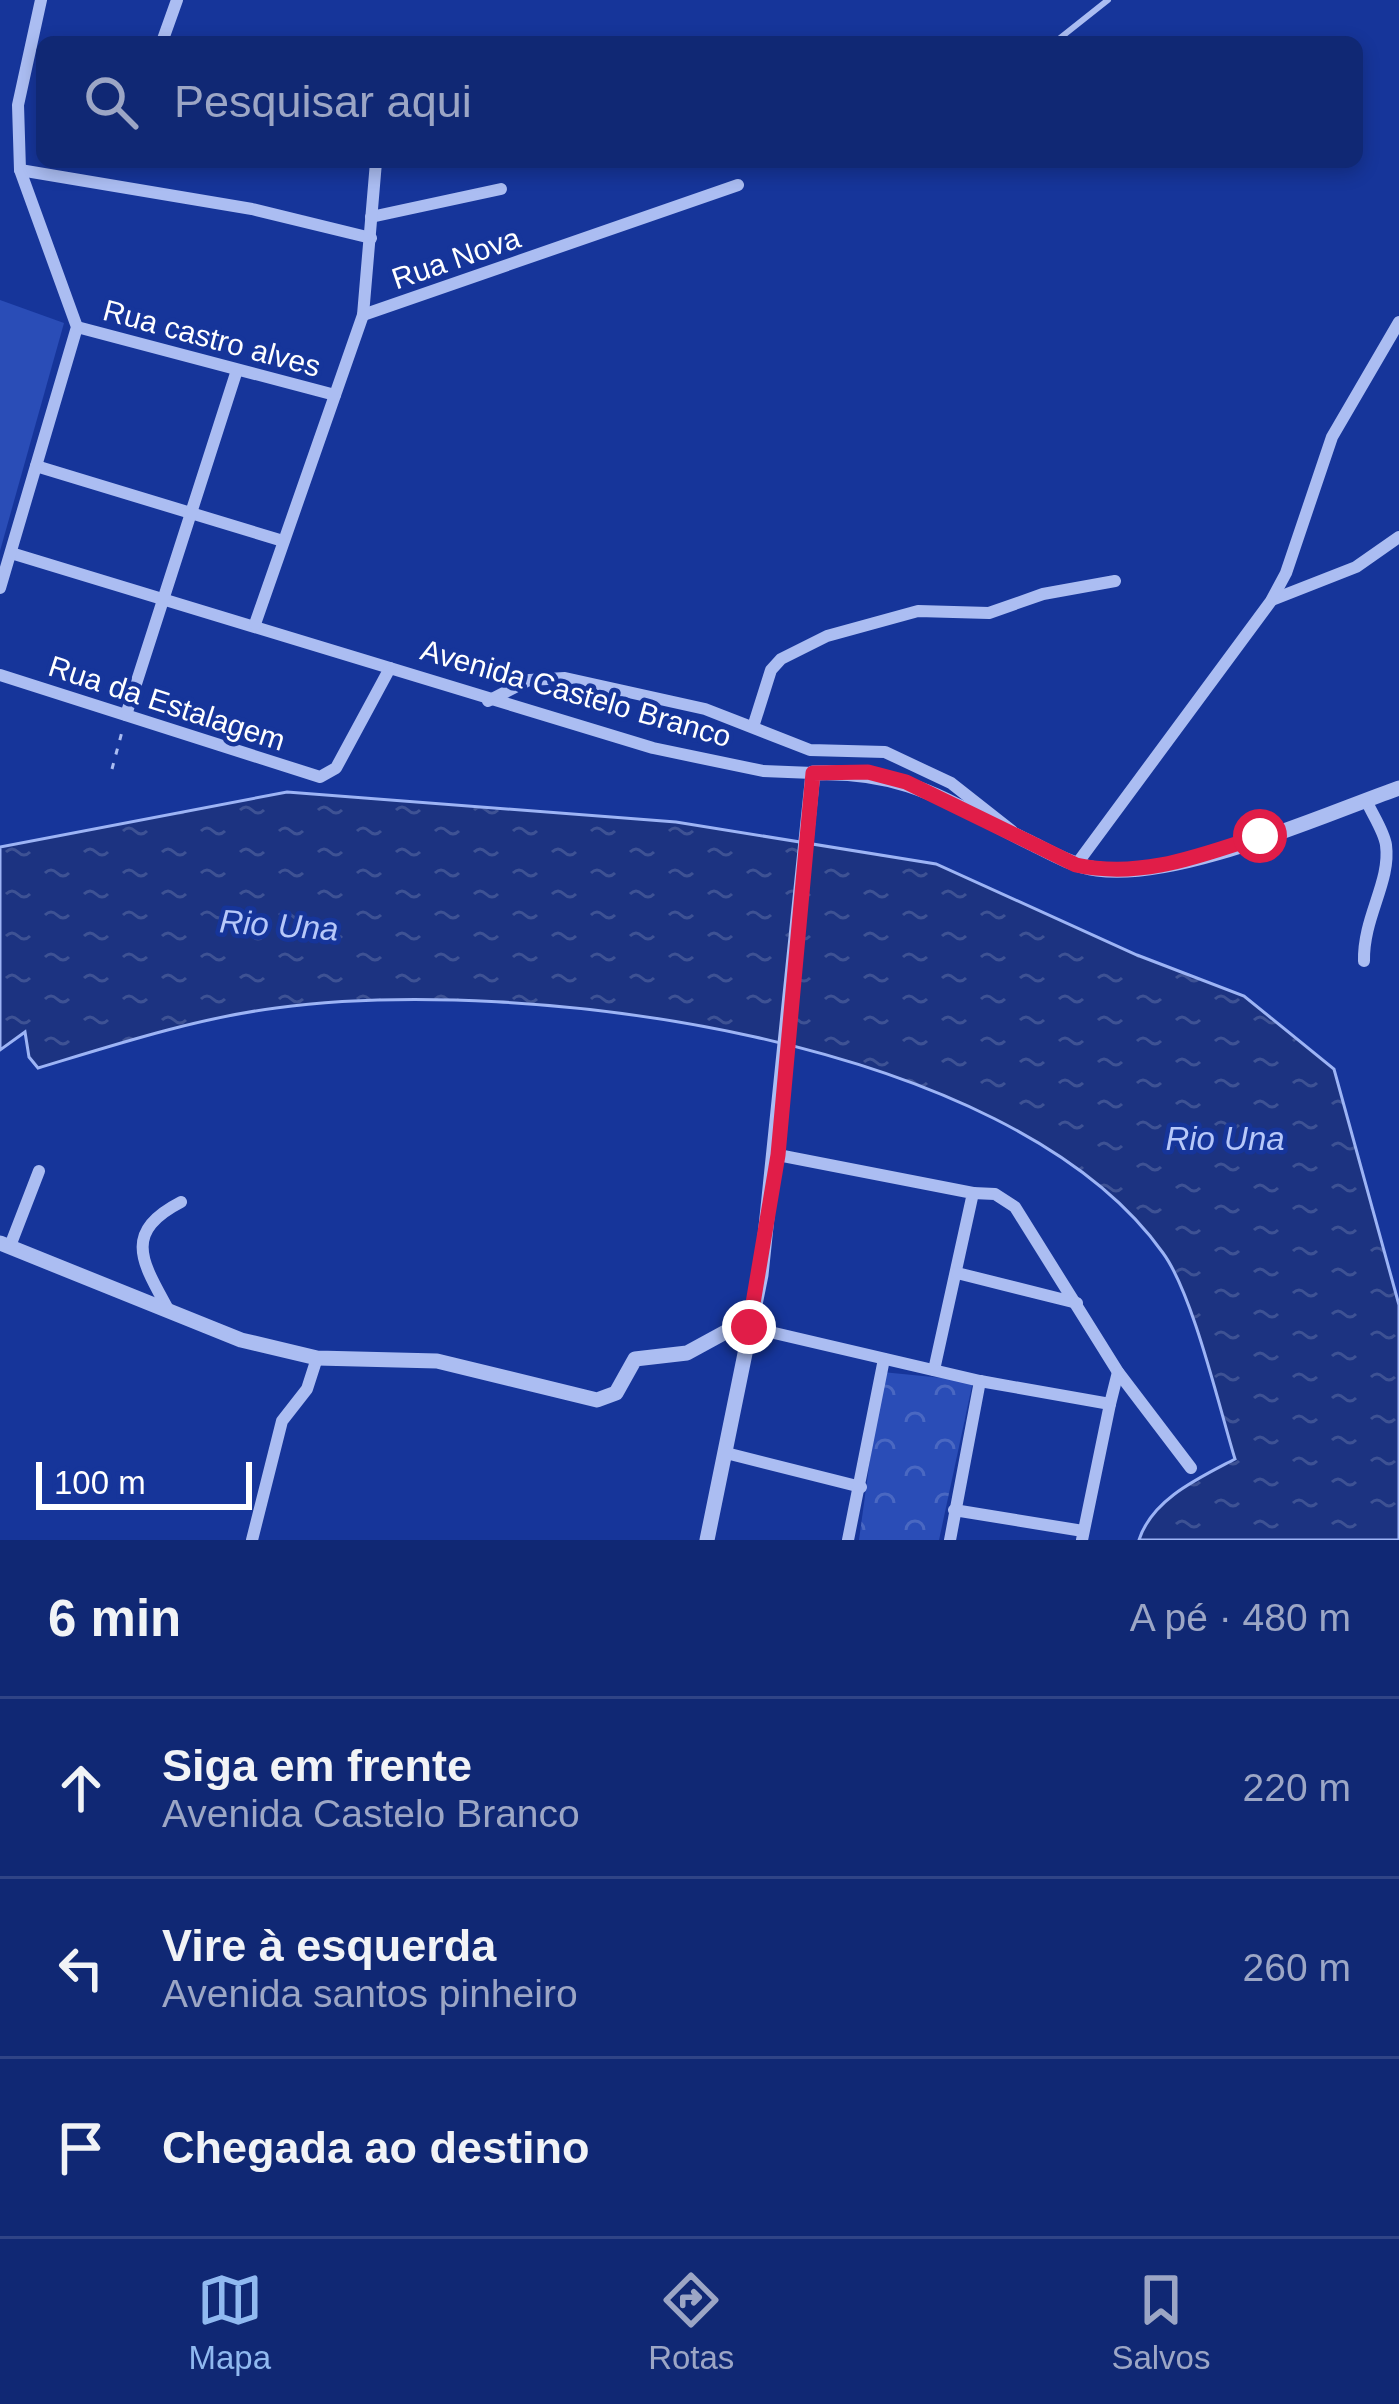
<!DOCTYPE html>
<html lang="pt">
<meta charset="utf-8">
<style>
:root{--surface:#102874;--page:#1e347c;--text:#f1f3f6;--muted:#9ca6c5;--line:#304486;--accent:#90b9f0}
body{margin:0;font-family:Arial,sans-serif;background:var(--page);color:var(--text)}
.scale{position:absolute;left:36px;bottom:30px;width:216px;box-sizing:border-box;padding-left:12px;border:6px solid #fff;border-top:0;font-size:33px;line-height:42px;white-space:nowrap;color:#fff;-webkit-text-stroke:9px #16359a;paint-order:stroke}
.stop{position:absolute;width:36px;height:36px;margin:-27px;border:9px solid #e11d48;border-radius:50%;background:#fff}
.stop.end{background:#e11d48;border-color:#fff;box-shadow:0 3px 12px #0008}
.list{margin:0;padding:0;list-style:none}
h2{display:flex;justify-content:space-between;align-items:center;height:156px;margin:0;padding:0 48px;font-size:51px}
h2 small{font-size:39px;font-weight:400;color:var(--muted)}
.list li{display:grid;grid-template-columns:78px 1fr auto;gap:36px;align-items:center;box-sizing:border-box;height:180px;padding:0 48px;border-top:3px solid var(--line)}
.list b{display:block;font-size:45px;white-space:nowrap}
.list p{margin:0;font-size:39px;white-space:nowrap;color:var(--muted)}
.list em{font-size:39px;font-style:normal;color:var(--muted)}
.icon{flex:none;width:66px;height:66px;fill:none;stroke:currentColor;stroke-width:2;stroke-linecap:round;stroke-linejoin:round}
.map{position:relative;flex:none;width:1399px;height:1540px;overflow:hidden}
.search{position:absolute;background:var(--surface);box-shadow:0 6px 18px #0003;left:36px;right:36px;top:36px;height:132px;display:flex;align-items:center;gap:30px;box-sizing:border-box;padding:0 42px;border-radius:18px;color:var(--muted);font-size:45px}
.sheet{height:696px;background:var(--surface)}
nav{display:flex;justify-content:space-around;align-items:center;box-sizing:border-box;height:168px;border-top:3px solid var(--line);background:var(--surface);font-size:33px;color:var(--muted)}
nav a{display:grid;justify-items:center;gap:6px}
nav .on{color:var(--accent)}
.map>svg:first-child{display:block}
</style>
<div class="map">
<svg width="1399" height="1540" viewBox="0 0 1399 1540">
<defs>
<pattern id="forest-crowns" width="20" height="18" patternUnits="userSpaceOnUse" patternTransform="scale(3)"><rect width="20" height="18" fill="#2a4db7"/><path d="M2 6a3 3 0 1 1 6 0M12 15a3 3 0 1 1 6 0" fill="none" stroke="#4a68c2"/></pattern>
<pattern id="water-ripples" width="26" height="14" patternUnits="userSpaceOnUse" patternTransform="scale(3)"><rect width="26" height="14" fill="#1c3381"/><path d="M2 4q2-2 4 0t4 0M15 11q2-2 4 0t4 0" fill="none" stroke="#3e5294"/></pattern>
</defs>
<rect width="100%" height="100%" fill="#16359a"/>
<polygon fill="#2a4db7" points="0,300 64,323 0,551"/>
<polygon fill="url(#forest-crowns)" points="882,1372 973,1381 939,1540 859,1540"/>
<path fill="url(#water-ripples)" stroke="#9db4f5" stroke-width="3" d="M287,792L676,822L936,864L1137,955L1244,996L1334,1069L1399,1305V1540H1139C1152,1499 1199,1478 1235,1459C1219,1407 1193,1294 1163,1253C1009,1036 522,975 276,1008C197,1018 114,1045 38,1068L29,1057L25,1032L0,1050V847Z"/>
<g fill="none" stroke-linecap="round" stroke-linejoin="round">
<polyline stroke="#abbdf2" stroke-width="3" stroke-dasharray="6 9" stroke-linecap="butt" points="112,769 123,728"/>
<polyline stroke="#abbdf2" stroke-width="6" points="1055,42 1108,0"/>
<g stroke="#abbdf2" stroke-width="12">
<polyline points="162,42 177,0"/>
<polyline points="20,170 252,209 371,238"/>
<polyline points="371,217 501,189"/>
<polyline points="363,315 738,185"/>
<polyline points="77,327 335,395"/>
<polyline points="36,466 283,541"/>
<polyline points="11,553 653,748 763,771 813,773"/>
<polyline points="0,588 77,327 20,170 18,105 41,0"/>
<polyline points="1272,600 1356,567 1399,537"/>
<polyline points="255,624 363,315 376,162"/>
<polyline points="0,675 320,777 336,768 390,668"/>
<polyline points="488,701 529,680 565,678 705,709 810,750 885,752 951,783 1012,831"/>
<polyline points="126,715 237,370"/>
<polyline points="753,727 771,670 781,659 827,636 918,611 989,613 1043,594 1115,581"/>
<polyline points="1076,865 1271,601 1286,573 1332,437 1399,322"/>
<path d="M1364,961C1363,917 1391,882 1386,845C1384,831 1372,814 1366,800"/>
<polyline points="778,1155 973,1193 934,1370"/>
<polyline points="973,1193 995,1194 1015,1207 1118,1372 1191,1468"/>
<polyline points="10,1246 39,1171"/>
<polyline points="957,1273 1077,1303"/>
<path d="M169,1311C143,1263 121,1233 181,1202"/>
<polyline points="749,1327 980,1381 1110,1404 1118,1372"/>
<polyline points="726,1453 861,1487"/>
<polyline points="954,1510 1083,1531"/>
<polyline points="252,1540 282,1421 307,1389 317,1358"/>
<polyline points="848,1540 884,1359"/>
<polyline points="950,1540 980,1381"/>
<polyline points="1082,1540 1110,1404"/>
</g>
<g stroke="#abbdf2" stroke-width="15">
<polyline points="0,1243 241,1340 317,1358 437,1361 597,1400 616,1393 635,1359 687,1353 731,1329 749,1327"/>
<path d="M707,1540L761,1275L813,773C906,769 949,803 1029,842C1051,853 1073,866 1097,869C1179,880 1320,816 1399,788"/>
</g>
</g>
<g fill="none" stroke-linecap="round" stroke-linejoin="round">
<path stroke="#e11d48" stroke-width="15" d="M749,1327L778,1155L813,773L868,772L906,782L1076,865C1141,879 1199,856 1260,836"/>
</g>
<g text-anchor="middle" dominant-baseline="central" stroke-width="9" stroke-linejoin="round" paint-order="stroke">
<g font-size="30" fill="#fff" stroke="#16359a">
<text transform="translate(456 258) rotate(-19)">Rua Nova</text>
<text transform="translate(212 338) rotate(15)">Rua castro alves</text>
<text transform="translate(576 693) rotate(16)">Avenida Castelo Branco</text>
<text transform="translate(167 703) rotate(18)">Rua da Estalagem</text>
</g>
<g font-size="33" font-style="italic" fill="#b7c8f9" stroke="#16359a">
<text transform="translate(279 925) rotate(4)">Rio Una</text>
<text x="1225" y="1138">Rio Una</text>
</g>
</g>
</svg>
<div class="scale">100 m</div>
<div class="stop" style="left:1260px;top:836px"></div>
<div class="stop end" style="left:749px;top:1327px"></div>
<div class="search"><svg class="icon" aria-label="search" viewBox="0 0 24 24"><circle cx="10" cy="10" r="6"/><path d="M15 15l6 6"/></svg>Pesquisar aqui</div>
</div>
<section class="sheet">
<h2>6 min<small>A pé · 480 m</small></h2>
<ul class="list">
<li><svg class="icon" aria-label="ahead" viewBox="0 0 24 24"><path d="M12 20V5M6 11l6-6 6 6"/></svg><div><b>Siga em frente</b><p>Avenida Castelo Branco</p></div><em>220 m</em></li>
<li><svg class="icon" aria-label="left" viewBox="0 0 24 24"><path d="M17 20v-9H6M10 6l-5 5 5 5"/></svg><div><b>Vire à esquerda</b><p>Avenida santos pinheiro</p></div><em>260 m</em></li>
<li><svg class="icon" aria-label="arrive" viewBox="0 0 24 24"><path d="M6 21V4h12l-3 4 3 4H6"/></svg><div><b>Chegada ao destino</b></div></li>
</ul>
</section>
<nav>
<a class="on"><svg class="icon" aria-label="map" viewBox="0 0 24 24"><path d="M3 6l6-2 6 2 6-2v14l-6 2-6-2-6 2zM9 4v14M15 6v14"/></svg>Mapa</a>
<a><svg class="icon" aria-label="directions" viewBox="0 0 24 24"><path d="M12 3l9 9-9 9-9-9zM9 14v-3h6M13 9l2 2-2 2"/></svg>Rotas</a>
<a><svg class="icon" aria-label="saved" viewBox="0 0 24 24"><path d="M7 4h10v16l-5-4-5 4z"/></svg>Salvos</a>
</nav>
